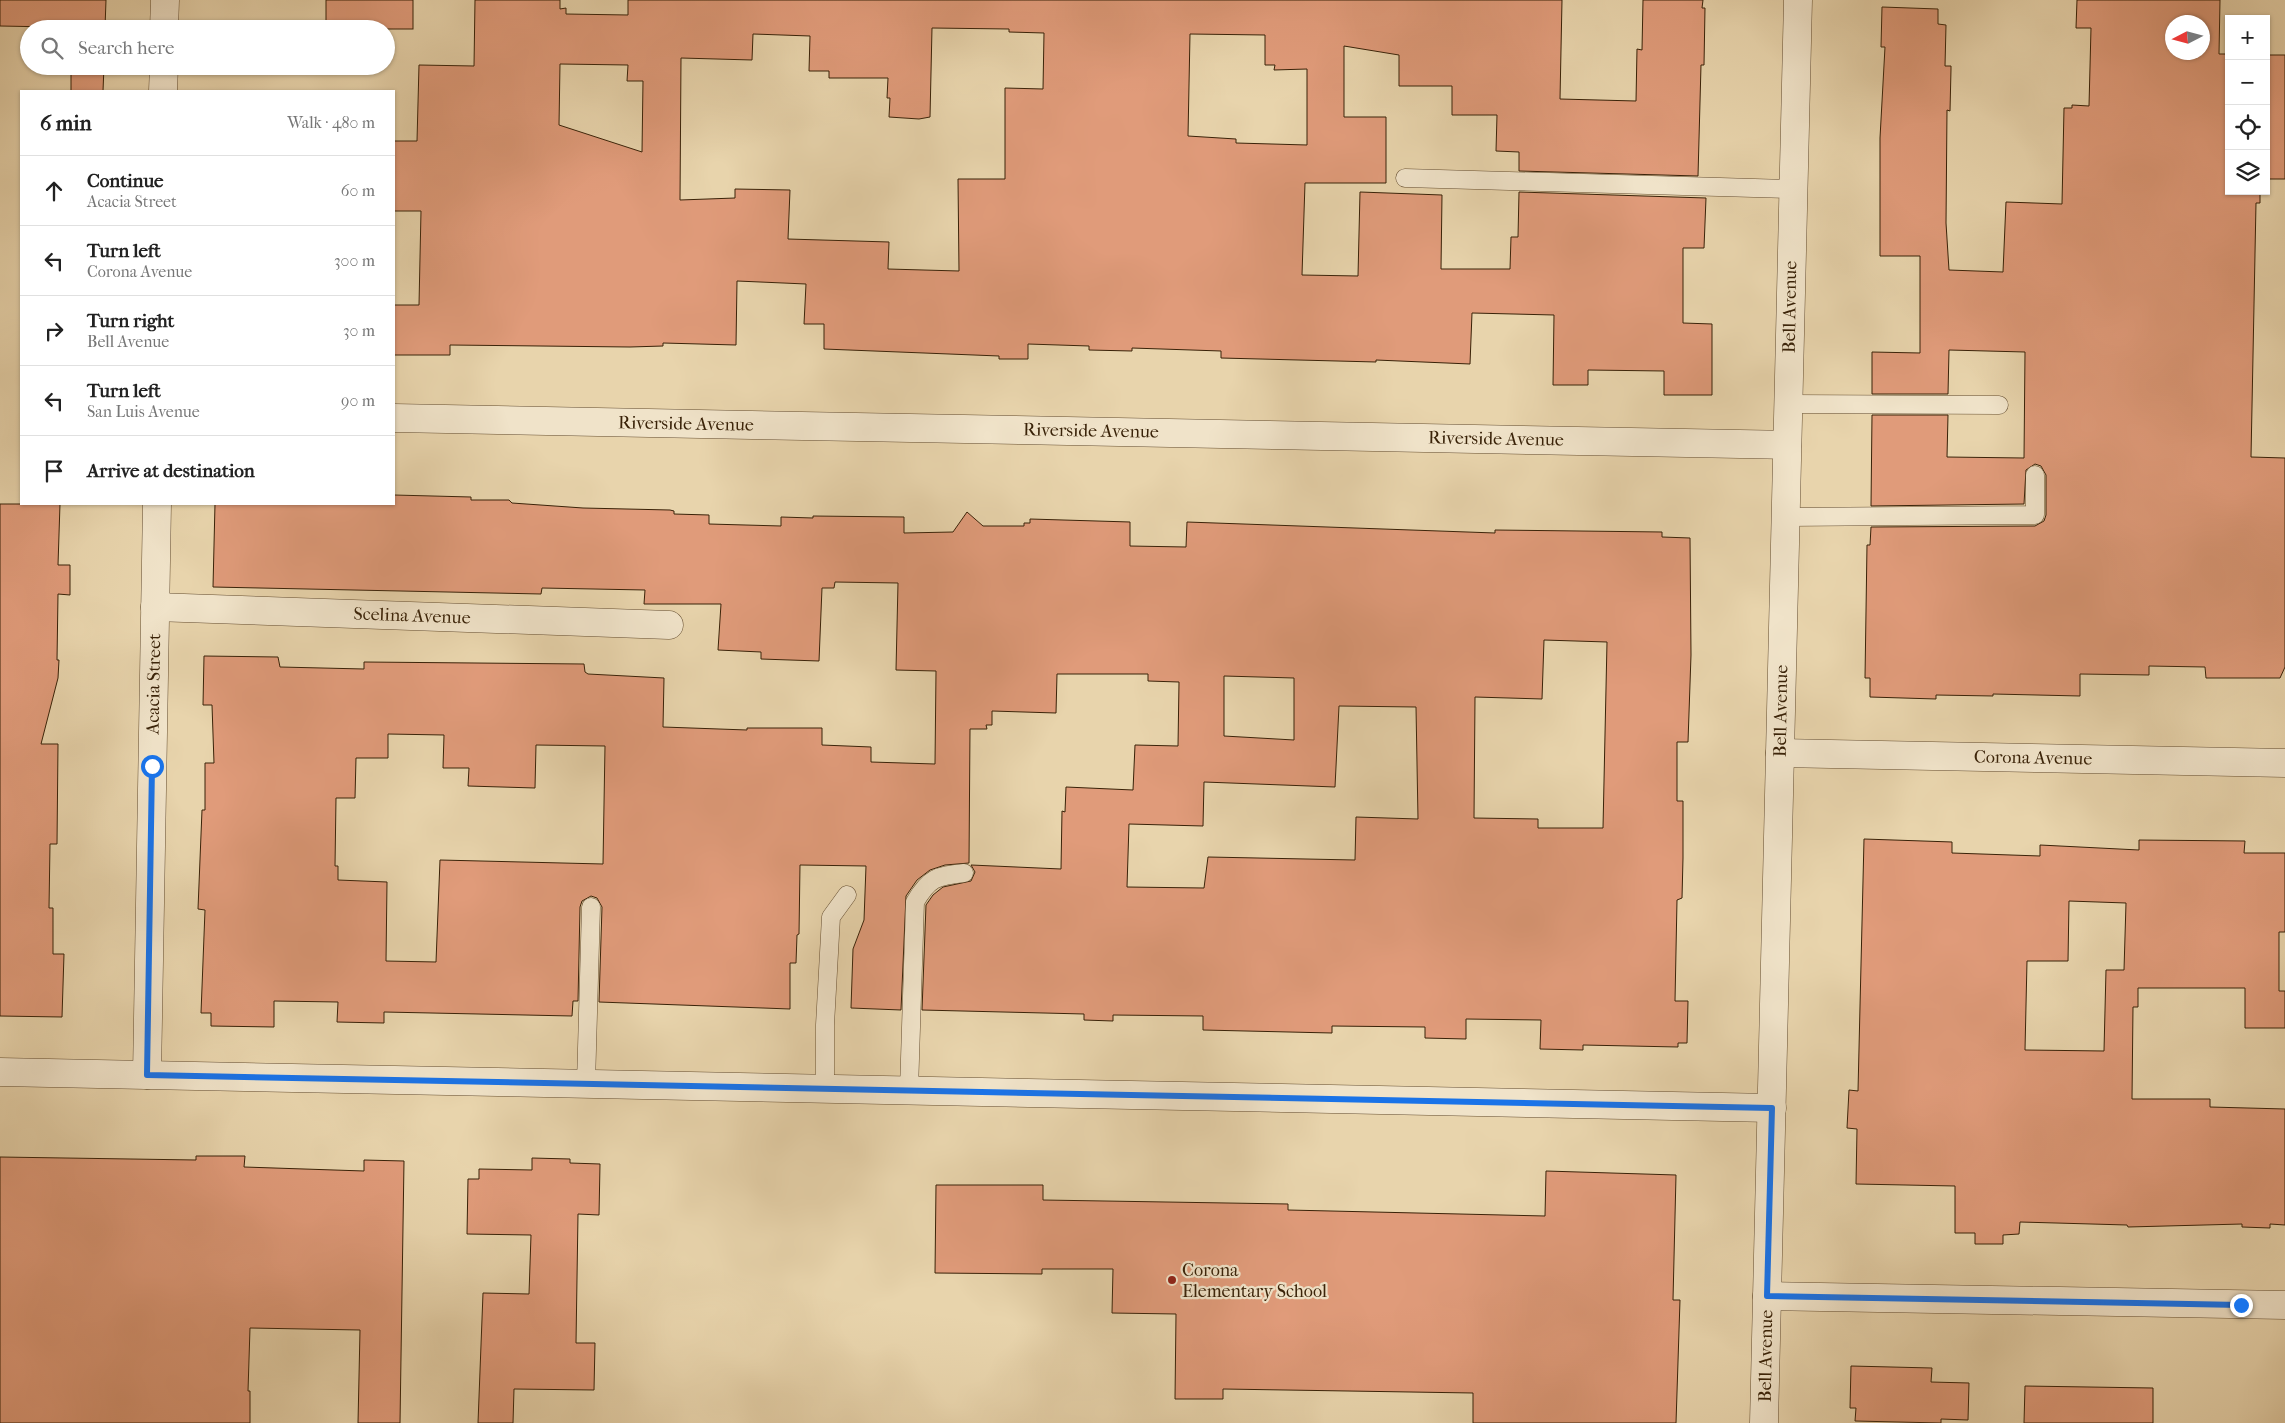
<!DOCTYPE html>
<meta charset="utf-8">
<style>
:root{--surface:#fff;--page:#f6f6f6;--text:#222;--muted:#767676;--line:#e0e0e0}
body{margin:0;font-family:"IM FELL French Canon",serif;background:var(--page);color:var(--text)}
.controls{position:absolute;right:15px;top:15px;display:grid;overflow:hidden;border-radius:0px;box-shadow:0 1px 4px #0004}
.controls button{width:45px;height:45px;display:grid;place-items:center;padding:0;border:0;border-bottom:1px solid var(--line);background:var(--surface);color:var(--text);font:25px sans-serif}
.compass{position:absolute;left:2165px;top:15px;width:45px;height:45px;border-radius:50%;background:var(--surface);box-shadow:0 1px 4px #0004;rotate:264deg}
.stop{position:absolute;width:15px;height:15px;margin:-11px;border:4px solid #1a73e8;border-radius:50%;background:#fff}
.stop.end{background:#1a73e8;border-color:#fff;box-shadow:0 1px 5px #0008}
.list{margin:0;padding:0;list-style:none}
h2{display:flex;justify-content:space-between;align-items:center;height:65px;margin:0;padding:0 20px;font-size:21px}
h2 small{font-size:16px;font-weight:400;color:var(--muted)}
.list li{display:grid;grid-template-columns:32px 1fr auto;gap:15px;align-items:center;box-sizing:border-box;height:70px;padding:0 20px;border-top:1px solid var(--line)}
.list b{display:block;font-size:19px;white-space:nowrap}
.list p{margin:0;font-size:16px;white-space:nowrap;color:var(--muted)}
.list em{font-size:16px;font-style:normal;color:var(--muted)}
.icon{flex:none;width:28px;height:28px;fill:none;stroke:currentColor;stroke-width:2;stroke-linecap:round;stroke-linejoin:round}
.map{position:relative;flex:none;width:2285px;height:1423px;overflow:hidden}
.search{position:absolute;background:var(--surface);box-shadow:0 1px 4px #0004;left:20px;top:20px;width:375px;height:55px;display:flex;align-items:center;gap:12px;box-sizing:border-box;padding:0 18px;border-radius:28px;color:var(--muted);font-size:19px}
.panel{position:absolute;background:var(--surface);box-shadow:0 1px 4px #0004;left:20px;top:90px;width:375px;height:415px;border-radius:0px}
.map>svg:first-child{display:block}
</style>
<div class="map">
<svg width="2285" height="1423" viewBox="0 0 2285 1423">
<rect width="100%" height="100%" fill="#e8d4ac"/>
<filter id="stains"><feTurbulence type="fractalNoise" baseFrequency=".004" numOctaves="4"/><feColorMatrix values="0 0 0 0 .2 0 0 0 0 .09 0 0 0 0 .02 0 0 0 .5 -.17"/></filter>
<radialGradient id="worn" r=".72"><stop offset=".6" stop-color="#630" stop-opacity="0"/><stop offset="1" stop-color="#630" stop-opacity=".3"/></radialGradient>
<g fill="#e09b7a" stroke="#392208" fill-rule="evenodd">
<polygon points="0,0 106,0 105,28 0,26"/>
<rect x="326" y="0" width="87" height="29"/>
<path d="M475,0H560V9L566,8V14L628,15V0H1562L1560,99L1636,101L1637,49L1642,50L1643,0H1703L1702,8H1705L1704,65H1701L1698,176L1519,171V152L1496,151L1497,115H1452V86H1399V55L1344,46V117H1386V183H1305L1302,275L1358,276L1360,192L1442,195L1441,269H1510L1511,237H1518L1519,192L1706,198L1704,248H1683V323L1712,324V395H1664V371L1588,370V385H1553L1554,315L1472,313L1470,364L1376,360V362L1221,358V351L1132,348V351L1089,350V346L1028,344V359H999V356L824,349V324H804L806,284L737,281L736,345L663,343V346L630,347L450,345V355H394V305H419L421,211H394V141H417L419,65L474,66ZM932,28L1009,29V32L1044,33L1043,89L1005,88V179H958L959,271L888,269L889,242L788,239L790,190L735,189V198L680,200L681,58L752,60L753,34L810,36L809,71H829V78H888L887,98H890L889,117L919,119L930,117ZM1190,34L1265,35V65H1275L1274,70L1307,69V145L1236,143V139L1188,136ZM560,64L628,65L627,81H643L642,152L559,125Z"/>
<path d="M2077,0H2220L2219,54H2229V191H2260V203H2256L2251,457L2285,458V667L2280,678H2206L2205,667L2149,666V675L2080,674V696L1993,694V696L1936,695V699L1870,697V678H1865L1867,545H1870L1871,527L2035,526L2044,521L2046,515V475L2041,466L2035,464L2026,470L2024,504L1871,506L1872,415H1948L1947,457L2024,458L2025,352L1949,350L1948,394H1872V352L1920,353V256H1880V138L1885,47H1881L1882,7L1938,9V24L1946,25L1945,66H1951V69L1950,111L1947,110L1946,223L1949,270L2003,272L2006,202L2062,204L2064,108H2072V105L2089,106L2091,28H2076ZM2172,22H2202V52H2172Z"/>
<rect x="2266" y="55" width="19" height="124"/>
<polygon points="71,66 104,66 103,91 71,91"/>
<path d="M394,495L471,497V500H509L512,503L583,508L670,510L674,511V514L709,515V524L781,526V517L813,518V516L904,517V533L953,532L967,512L983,526H1024V523H1030V519L1130,522V546L1186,547L1187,522L1495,533V530L1662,532V537L1690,538L1691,655L1688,742H1677V801H1683V858L1682,898L1677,900L1675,1001H1688L1687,1043H1678V1047L1583,1045V1050L1540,1049L1541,1020L1466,1019V1039L1425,1038V1027L1332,1026V1033L1203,1030V1016L1113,1015V1021L1084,1020V1014L922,1010L926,905L933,895L943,887L971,881L975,872L971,865L1061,869L1062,811L1065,812L1066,787L1133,790L1135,745L1178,746L1179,682L1148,681V674H1057L1056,713L992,711V725H986L987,729H970L969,863L945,865L930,870L917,880L906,896L901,1010L851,1008L853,949L864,920L866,866L800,865L799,934L797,935L796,963H790V1009L599,1002L602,907L597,898L591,896L582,901L580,907L578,1001H573L572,1016L384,1012V1023L337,1022L338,1002L274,1001V1027L211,1026V1013H201L205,910L198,909L202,810H205V763H214L212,705H203L204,656L278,657L280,667L364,669V662L584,664L585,672L588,674L664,678L663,727L747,730V728H822V745L871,747V762L935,764L936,671L896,670L898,583L835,582L834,588H822L819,661L761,659V652L718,650L721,604H644L645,590L542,588L541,594L213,587L215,504H394ZM1544,640L1607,642L1603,828H1538V819L1474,818L1475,697L1542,699ZM1224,676L1294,678V740L1224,736ZM1339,706L1416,707L1418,819L1356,817L1355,860L1208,857L1204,888L1127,887L1129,824L1203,826L1204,782L1335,787ZM388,734L444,735L443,768H469L468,786L535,788L536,745L605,746L603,864L440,860L436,962L386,961L387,882L338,880V866H335L336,798H355L356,758H388Z"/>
<polygon points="0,504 60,504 58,565 70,565 70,595 58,594 57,660 59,660 58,678 41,744 58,744 57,844 50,844 49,908 53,908 53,954 64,954 62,1017 0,1016"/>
<path d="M1864,839L1952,842V853L2040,856V845L2139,850V840L2245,841L2244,853H2285V932H2279V991H2285V1028H2245V988H2138V1007H2133L2132,1099H2210V1107L2285,1109V1225L2270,1224V1228L2242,1227V1224L2128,1227L2127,1225L2020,1222L2019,1234L2003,1235V1244H1975V1233H1955V1186L1856,1184L1857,1129L1847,1128L1849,1090L1858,1091ZM2069,901L2126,903L2124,970H2106L2104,1051L2025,1050L2027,961H2068Z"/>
<polygon points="196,1156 245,1156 244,1167 364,1171 364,1160 404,1161 400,1423 358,1423 360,1330 250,1328 248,1391 250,1391 250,1423 0,1423 0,1157 196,1160"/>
<polygon points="532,1158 570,1159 570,1163 600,1164 599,1215 578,1214 576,1343 595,1343 594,1390 514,1389 513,1423 478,1423 483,1293 529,1294 531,1235 467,1234 468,1179 479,1179 479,1169 532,1170"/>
<polygon points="1546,1171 1676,1175 1673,1300 1680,1300 1676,1423 1473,1423 1473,1393 1223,1389 1223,1399 1175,1399 1176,1314 1112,1313 1113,1269 1042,1269 1042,1274 935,1273 936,1185 1043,1185 1043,1200 1288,1204 1288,1210 1545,1216"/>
<polygon points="1851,1366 1932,1368 1931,1382 1969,1383 1968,1420 1941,1419 1941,1423 1855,1421 1856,1408 1850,1408"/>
<polygon points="2025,1386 2153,1388 2153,1423 2024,1423"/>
</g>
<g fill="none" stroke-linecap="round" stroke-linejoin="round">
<defs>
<g id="service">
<polyline points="1405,178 1793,189"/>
<polyline points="1788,404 1999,405"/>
<polyline points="1785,517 2035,515 2035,475"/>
<polyline points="586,1084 591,907"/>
<polyline points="825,1089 825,1025 831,917 847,895"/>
<path d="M909,1090L915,902C929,878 936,876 964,873"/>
</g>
<g id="minor">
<polyline points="164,29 165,0"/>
<polyline points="163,91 164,66"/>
<polyline points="394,418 1787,445"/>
<polyline points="155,607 669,625"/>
<polyline points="1780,753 2285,763"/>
<polyline points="0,1072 1772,1108"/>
<polyline points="147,1075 157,504"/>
<polyline points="1767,1296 2285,1305"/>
</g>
<polyline id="tertiary" points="1764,1423 1798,0"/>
</defs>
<use href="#service" stroke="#654e31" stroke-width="19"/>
<use href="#minor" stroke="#654e31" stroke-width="29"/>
<use href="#tertiary" stroke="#654e31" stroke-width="29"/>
<use href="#service" stroke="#f0e3c9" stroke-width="18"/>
<use href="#minor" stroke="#f0e3c9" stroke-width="28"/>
<use href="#tertiary" stroke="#f0e3c9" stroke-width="28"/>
</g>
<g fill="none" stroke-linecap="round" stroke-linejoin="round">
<polyline stroke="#1a73e8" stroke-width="6" points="152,766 147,1075 1772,1108 1767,1296 2241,1305"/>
</g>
<circle fill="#8f2418" stroke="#f0e3c9" stroke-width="2" cx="1172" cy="1280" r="5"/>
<g text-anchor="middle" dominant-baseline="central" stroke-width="4.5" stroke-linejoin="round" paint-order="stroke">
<g font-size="18" fill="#392208" stroke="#f0e3c9">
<text transform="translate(1790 307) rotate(-89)">Bell Avenue</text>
<text transform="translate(686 424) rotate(1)">Riverside Avenue</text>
<text transform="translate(1091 431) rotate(1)">Riverside Avenue</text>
<text transform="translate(1496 439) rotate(1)">Riverside Avenue</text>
<text transform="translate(412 616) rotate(2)">Scelina Avenue</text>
<text transform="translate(154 684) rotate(-89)">Acacia Street</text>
<text transform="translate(1781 711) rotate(-89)">Bell Avenue</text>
<text transform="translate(2033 758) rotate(1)">Corona Avenue</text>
<text transform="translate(1766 1356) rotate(-89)">Bell Avenue</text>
</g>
<g font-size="18" fill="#392208" stroke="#f0e3c9" text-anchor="start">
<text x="1182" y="1270">Corona<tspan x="1182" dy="21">Elementary School</tspan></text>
</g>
</g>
<rect width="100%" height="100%" filter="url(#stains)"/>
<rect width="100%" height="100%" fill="url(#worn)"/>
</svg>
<div class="controls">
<button>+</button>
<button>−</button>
<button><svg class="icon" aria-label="locate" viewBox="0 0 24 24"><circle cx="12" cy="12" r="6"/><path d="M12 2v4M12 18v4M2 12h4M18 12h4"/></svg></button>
<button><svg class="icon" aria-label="layers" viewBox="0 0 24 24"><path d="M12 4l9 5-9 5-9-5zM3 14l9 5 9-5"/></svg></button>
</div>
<svg class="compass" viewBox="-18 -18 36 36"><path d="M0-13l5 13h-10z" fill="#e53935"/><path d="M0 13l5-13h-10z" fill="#767676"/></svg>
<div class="stop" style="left:152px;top:766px"></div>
<div class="stop end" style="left:2241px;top:1305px"></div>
<div class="search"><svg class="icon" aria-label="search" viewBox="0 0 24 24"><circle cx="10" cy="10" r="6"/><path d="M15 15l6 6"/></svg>Search here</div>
<section class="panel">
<h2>6 min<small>Walk · 480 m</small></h2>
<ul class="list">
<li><svg class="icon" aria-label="ahead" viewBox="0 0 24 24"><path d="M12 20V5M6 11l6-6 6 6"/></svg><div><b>Continue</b><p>Acacia Street</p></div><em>60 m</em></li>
<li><svg class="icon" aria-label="left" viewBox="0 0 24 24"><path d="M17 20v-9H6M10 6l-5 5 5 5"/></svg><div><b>Turn left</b><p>Corona Avenue</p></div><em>300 m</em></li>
<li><svg class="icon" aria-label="right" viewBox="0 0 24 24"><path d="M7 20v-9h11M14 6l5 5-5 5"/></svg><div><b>Turn right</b><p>Bell Avenue</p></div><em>30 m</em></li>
<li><svg class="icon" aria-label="left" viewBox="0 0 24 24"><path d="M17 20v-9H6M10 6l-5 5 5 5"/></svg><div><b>Turn left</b><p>San Luis Avenue</p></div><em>90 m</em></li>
<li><svg class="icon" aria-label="arrive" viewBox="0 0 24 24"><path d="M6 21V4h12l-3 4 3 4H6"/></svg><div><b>Arrive at destination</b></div></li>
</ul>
</section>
</div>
